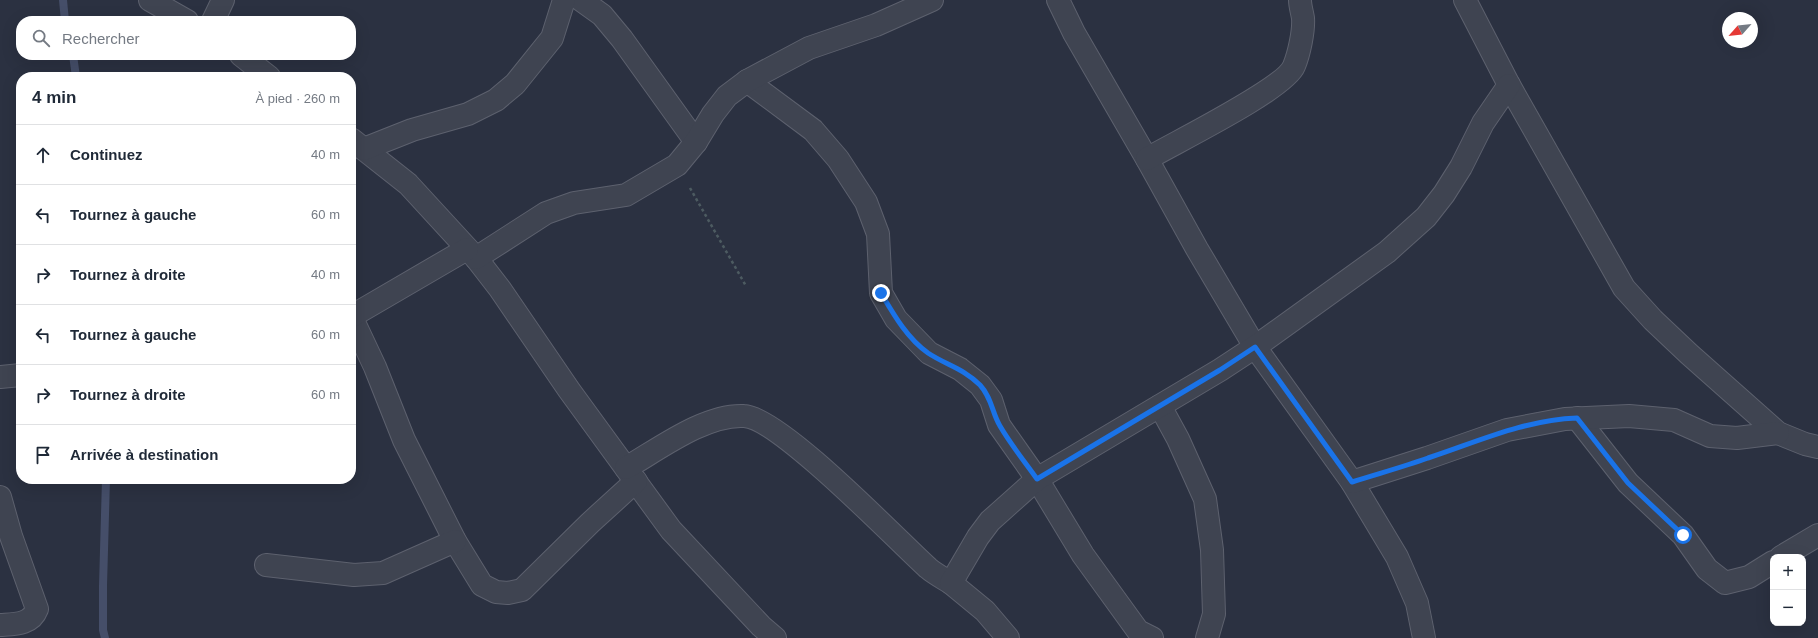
<!DOCTYPE html>
<html lang="fr">
<meta charset="utf-8">
<style>
:root{--surface:#fff;--page:#f2f2f3;--text:#1f2937;--muted:#747a83;--line:#e0e1e3}
body{margin:0;font-family:Helvetica,sans-serif;background:var(--page);color:var(--text)}
.controls{position:absolute;right:12px;bottom:12px;display:grid;overflow:hidden;border-radius:8px;box-shadow:0 4px 16px #0002}
.controls button{width:36px;height:36px;display:grid;place-items:center;padding:0;border:0;border-bottom:1px solid var(--line);background:var(--surface);color:var(--text);font:20px sans-serif}
.compass{position:absolute;left:1722px;top:12px;width:36px;height:36px;border-radius:50%;background:var(--surface);box-shadow:0 4px 16px #0002;rotate:243deg}
.stop{position:absolute;width:12px;height:12px;margin:-9px;border:3px solid #1a73e8;border-radius:50%;background:#fff}
.stop.end{background:#1a73e8;border-color:#fff;box-shadow:0 1px 4px #0008}
.list{margin:0;padding:0;list-style:none}
h2{display:flex;justify-content:space-between;align-items:center;height:52px;margin:0;padding:0 16px;font-size:17px}
h2 small{font-size:13px;font-weight:400;color:var(--muted)}
.list li{display:grid;grid-template-columns:26px 1fr auto;gap:12px;align-items:center;box-sizing:border-box;height:60px;padding:0 16px;border-top:1px solid var(--line)}
.list b{display:block;font-size:15px;white-space:nowrap}
.list em{font-size:13px;font-style:normal;color:var(--muted)}
.icon{flex:none;width:22px;height:22px;fill:none;stroke:currentColor;stroke-width:2;stroke-linecap:round;stroke-linejoin:round}
.map{position:relative;flex:none;width:1818px;height:638px;overflow:hidden}
.search{position:absolute;background:var(--surface);box-shadow:0 4px 16px #0002;left:16px;top:16px;width:340px;height:44px;display:flex;align-items:center;gap:10px;box-sizing:border-box;padding:0 14px;border-radius:16px;color:var(--muted);font-size:15px}
.panel{position:absolute;background:var(--surface);box-shadow:0 4px 16px #0002;left:16px;top:72px;width:340px;height:412px;border-radius:16px}
.map>svg:first-child{display:block}
</style>
<div class="map">
<svg width="1818" height="638" viewBox="0 0 1818 638">
<rect width="100%" height="100%" fill="#2b3141"/>
<g fill="none" stroke-linecap="round" stroke-linejoin="round">
<g stroke="#454e69" stroke-width="8">
<polyline points="63,0 65,21"/>
<polyline points="73,55 76,77"/>
<polyline points="105,638 103,630 103,586 106,479"/>
</g>
<defs>
<g id="minor">
<polyline points="150,0 187,21"/>
<polyline points="581,0 602,15 622,39 696,142"/>
<polyline points="1058,0 1074,33 1147,159 1197,249 1255,347 1352,482 1397,557 1417,603 1424,638"/>
<polyline points="1465,0 1509,85 1624,288 1653,320 1689,354 1778,433 1805,444 1818,447"/>
<polyline points="213,21 223,0"/>
<polyline points="241,55 269,77"/>
<polyline points="747,81 813,130 838,159 866,202 878,234 881,293 896,319 929,353 960,369 980,385 991,400 999,425 1037,479 1083,555 1138,631 1152,638"/>
<polyline points="351,139 408,184 476,258 500,289 569,390 671,530 761,626 775,638"/>
<polyline points="364,149 412,130 468,114 496,100 515,84 552,38 564,0"/>
<path d="M1147,159C1174,143 1285,89 1294,66C1299,54 1304,31 1303,18C1302,12 1300,6 1300,0"/>
<polyline points="476,258 546,213 574,203 626,195 677,165 696,142 713,114 727,96 747,81 809,48 876,25 932,0"/>
<polyline points="351,316 375,367 404,440 455,541 482,585 496,592 508,593 522,590 590,523 636,481"/>
<polyline points="352,316 467,249"/>
<polyline points="0,377 21,375"/>
<polyline points="1160,406 1178,439 1205,499 1212,550 1214,614 1207,638"/>
<polyline points="1577,418 1628,483 1683,535 1707,569 1725,583 1749,577 1773,562"/>
<path d="M626,468C659,449 705,414 744,416C779,417 897,540 928,568C935,574 943,578 951,583"/>
<polyline points="1352,482 1427,458 1507,430 1565,419 1629,416 1674,420 1710,436 1737,438 1778,433"/>
<path d="M0,497L11,536L37,609C31,625 14,624 0,625"/>
<polyline points="1781,557 1818,535"/>
<polyline points="266,565 354,575 383,573 455,541"/>
<polyline points="1008,638 985,611 951,583 978,537 990,521 1037,479 1220,370 1255,347 1387,252 1426,217 1444,194 1461,167 1483,123 1509,85"/>
</g>
</defs>
<use href="#minor" stroke="#5d616e" stroke-width="24"/>
<polyline stroke="#4d5b61" stroke-width="2.5" stroke-dasharray="3 3" stroke-linecap="butt" points="690,188 746,286"/>
<use href="#minor" stroke="#3f4451" stroke-width="22"/>
</g>
<g fill="none" stroke-linecap="round" stroke-linejoin="round">
<path stroke="#1a73e8" stroke-width="5" d="M881,293C894,315 907,338 928,353C946,365 963,368 980,385C992,398 992,413 1000,426C1011,445 1025,462 1037,479L1220,370L1255,347L1352,482C1377,474 1403,467 1428,458C1477,442 1524,420 1577,418L1628,483L1683,535"/>
</g>
</svg>
<div class="controls">
<button>+</button>
<button>−</button>
</div>
<svg class="compass" viewBox="-18 -18 36 36"><path d="M0-13l5 13h-10z" fill="#e53935"/><path d="M0 13l5-13h-10z" fill="#747a83"/></svg>
<div class="stop" style="left:1683px;top:535px"></div>
<div class="stop end" style="left:881px;top:293px"></div>
<div class="search"><svg class="icon" aria-label="search" viewBox="0 0 24 24"><circle cx="10" cy="10" r="6"/><path d="M15 15l6 6"/></svg>Rechercher</div>
<section class="panel">
<h2>4 min<small>À pied · 260 m</small></h2>
<ul class="list">
<li><svg class="icon" aria-label="ahead" viewBox="0 0 24 24"><path d="M12 20V5M6 11l6-6 6 6"/></svg><div><b>Continuez</b></div><em>40 m</em></li>
<li><svg class="icon" aria-label="left" viewBox="0 0 24 24"><path d="M17 20v-9H6M10 6l-5 5 5 5"/></svg><div><b>Tournez à gauche</b></div><em>60 m</em></li>
<li><svg class="icon" aria-label="right" viewBox="0 0 24 24"><path d="M7 20v-9h11M14 6l5 5-5 5"/></svg><div><b>Tournez à droite</b></div><em>40 m</em></li>
<li><svg class="icon" aria-label="left" viewBox="0 0 24 24"><path d="M17 20v-9H6M10 6l-5 5 5 5"/></svg><div><b>Tournez à gauche</b></div><em>60 m</em></li>
<li><svg class="icon" aria-label="right" viewBox="0 0 24 24"><path d="M7 20v-9h11M14 6l5 5-5 5"/></svg><div><b>Tournez à droite</b></div><em>60 m</em></li>
<li><svg class="icon" aria-label="arrive" viewBox="0 0 24 24"><path d="M6 21V4h12l-3 4 3 4H6"/></svg><div><b>Arrivée à destination</b></div></li>
</ul>
</section>
</div>
